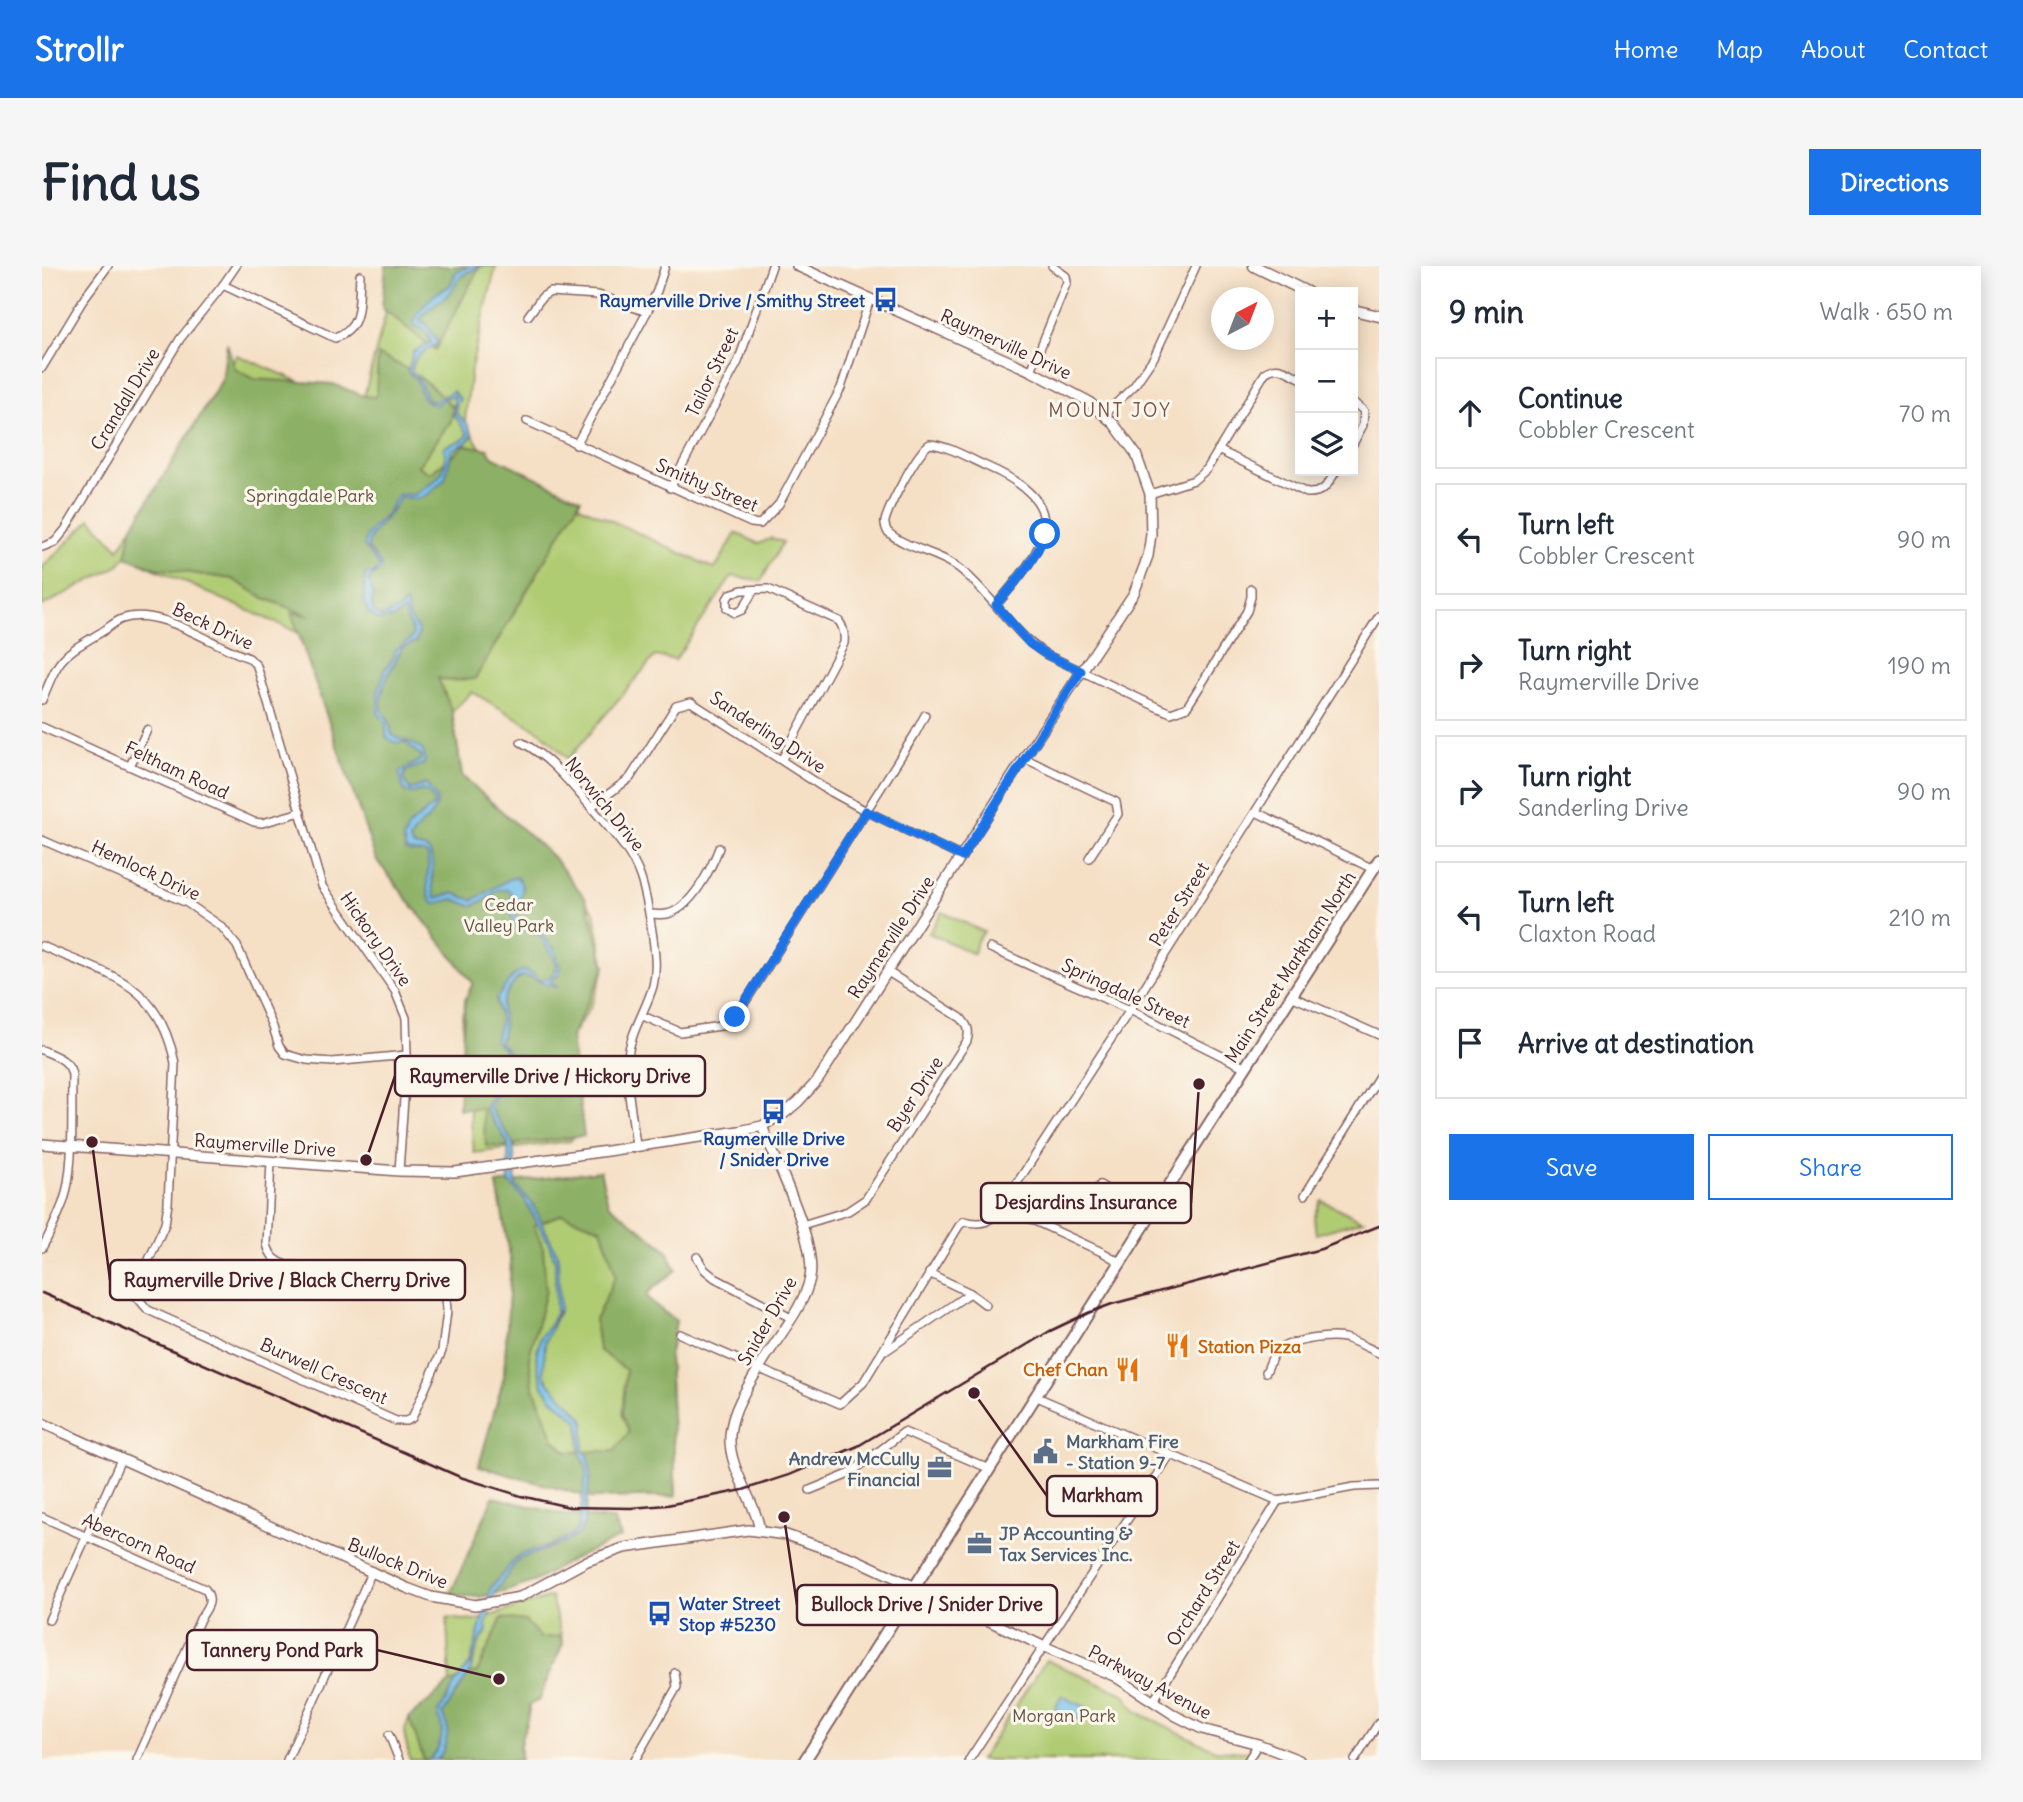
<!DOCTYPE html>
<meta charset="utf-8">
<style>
:root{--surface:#fff;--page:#f6f6f7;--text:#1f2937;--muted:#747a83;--line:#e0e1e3;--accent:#1a73e8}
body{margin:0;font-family:Delius,sans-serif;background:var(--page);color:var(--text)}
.controls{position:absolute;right:21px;top:21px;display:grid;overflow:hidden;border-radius:0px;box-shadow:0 4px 18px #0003}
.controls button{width:63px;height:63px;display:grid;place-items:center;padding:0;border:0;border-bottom:2px solid var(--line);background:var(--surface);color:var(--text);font:35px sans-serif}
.compass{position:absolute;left:1169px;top:21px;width:63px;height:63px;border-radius:50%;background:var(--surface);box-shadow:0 4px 18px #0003;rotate:42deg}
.stop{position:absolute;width:21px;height:21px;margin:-16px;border:5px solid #1a73e8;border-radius:50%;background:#fff}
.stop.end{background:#1a73e8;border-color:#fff;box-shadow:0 2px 7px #0008}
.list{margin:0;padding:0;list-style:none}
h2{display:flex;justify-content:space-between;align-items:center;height:91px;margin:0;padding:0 28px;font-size:30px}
h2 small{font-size:23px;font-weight:400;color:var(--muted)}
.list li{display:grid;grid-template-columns:46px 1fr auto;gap:21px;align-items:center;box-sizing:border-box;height:112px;margin:0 14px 14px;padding:0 14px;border:2px solid var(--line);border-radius:0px}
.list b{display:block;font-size:26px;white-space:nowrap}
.list p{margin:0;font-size:23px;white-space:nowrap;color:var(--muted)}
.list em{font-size:23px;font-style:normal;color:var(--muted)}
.actions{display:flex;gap:14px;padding:21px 28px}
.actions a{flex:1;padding:16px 0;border:2px solid var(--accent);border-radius:0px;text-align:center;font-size:24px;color:var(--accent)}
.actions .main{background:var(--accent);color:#fff}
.icon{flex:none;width:38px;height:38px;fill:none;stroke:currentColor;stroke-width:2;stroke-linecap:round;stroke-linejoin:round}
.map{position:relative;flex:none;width:1337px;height:1494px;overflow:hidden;border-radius:0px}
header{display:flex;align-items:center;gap:42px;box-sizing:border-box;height:98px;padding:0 35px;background:var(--accent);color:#fff}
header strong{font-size:33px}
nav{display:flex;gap:38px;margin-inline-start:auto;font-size:24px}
.intro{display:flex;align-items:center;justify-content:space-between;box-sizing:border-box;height:168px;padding:0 42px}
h1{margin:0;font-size:49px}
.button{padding:18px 32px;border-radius:0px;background:var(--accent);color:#fff;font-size:24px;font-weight:700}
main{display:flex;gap:42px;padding:0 42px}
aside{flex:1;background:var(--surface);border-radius:0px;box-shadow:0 4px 18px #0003}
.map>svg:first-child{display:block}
</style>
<header>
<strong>Strollr</strong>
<nav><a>Home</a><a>Map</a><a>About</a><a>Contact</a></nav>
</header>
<div class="intro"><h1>Find us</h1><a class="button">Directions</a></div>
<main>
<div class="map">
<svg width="1337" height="1494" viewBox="0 0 1337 1494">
<rect width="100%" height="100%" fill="#fbf7ec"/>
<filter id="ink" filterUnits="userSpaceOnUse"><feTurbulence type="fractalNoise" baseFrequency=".0143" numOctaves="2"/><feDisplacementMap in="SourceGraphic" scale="14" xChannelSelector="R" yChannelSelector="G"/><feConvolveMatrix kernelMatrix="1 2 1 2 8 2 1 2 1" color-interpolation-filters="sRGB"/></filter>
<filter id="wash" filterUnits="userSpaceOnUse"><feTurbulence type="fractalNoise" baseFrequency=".00686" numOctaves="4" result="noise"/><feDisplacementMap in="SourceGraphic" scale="28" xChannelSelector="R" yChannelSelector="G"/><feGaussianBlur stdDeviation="1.57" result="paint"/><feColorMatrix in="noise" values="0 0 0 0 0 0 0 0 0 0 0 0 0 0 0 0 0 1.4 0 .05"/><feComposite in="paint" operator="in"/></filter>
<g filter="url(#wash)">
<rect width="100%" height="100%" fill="#f5dfc5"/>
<g fill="#b0cc73" stroke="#7d764f" stroke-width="2">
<polygon points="362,0 454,0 429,102 423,156 448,198 673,303 694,267 717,278 729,272 741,276 719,315 690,310 633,394 613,390 526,493 499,466 430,426 410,445 420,510 510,590 552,646 563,701 549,740 529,771 537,843 529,875 432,887 420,749 431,717 334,593 257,367 84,290 76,300 0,340 0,302 49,253 77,283 195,89 319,142 353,12"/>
<polygon points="900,646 942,666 935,674 932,688 887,667"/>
<polygon points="558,905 566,938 625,984 634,1004 604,1028 610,1037 634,1055 627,1092 634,1230 550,1232 437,1200 462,1111 469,996 455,918"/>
<polygon points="1279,934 1315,952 1321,954 1274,968 1272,952"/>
<path d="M509,1331L521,1377L497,1434L487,1438C488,1458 473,1474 479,1494H368L362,1467L367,1452L408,1417L405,1352L432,1355Z"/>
<polygon points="1004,1394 1082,1428 1095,1446 1173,1484 1210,1486 1205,1494 938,1494"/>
</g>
<g fill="#8cb065" stroke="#6b6848" stroke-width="2" fill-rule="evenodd">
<polygon points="344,0 438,0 393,84 340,42"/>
<path d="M185,77L193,103L212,113L291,118L322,130L334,131L336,89C366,101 391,118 411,142L409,155L376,200L388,207L423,179L446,183L450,190L539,233L433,413L407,415L396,412L410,445L420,510L510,590L544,633L563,701L529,771L542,870L473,878V881L444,880L440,843H417L423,734L431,717L334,593L249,346L268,350L222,332L190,313L114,302L84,291L90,262L180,115Z"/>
<path d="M558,905L566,938L625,984L634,1004L604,1028L610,1037L634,1055L627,1092L634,1230L550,1232L437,1200L462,1111L469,996L455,918ZM520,948L559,962L574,1009L553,1054L557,1084L584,1104L580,1149L587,1166L572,1185L525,1186L512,1174L491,1119L487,1091L504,1025L501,982L492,959Z"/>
<polygon points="451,1231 523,1249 572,1254 579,1271 529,1294 493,1315 462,1326 436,1331 408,1329"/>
<path d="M460,1352L483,1355L499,1372L518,1370L521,1377L497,1434L487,1439C488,1458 473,1474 479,1494H382L367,1452L408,1417L435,1406Z"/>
</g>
<g fill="#6fbeea" stroke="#5c6e8a" stroke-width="2">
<path d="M427,0H441C434,3 426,5 420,10C414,15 412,23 407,28C397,37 384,42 378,55L384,58L396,77C384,86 370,88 370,106C381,114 379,125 387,135H393L411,125L418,133L414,138L415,148L425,157L431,169L424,177L410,184L403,213L387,228L376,233L358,231C351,251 326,264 326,282L339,298V304L327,313C327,317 329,321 330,325C333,338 324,342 339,351L357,344L364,337L367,350L377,367L374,376L360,382C352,400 335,423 340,444C340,446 345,451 346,453C349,458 348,464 350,469C360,476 388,476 382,498L364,505L361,513L368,524L384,518L395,533C394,554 373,558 368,575L371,580C374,581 379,581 382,582C398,587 385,619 394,632L412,627L430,634C446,628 458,615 474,611C488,622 475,637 474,651L484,661L499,667L513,684L518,701L517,709L508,715L515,721C502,720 490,710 483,710C477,710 473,715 470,720C448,746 470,753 457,776C466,783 472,796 467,806L456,808L450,815L455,827L448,842L471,877L474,920L490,937L516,989L518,1043L503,1076L502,1108L509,1119L542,1153L541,1185L547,1190L548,1209L542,1258L538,1267L524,1276L477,1293L453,1326L444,1360L445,1365L437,1377L428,1406L401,1448C409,1461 405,1482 395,1494H387C399,1481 404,1467 396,1448L414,1416L428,1398L449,1321L477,1289L507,1280L530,1269L536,1263L544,1209V1200L538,1187L537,1156L511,1133L501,1120L497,1105L494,1090L499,1070L508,1059L514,1047L513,995L507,978L482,933L467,916L466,877L443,843L452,828L446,818V814L456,804H464L466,798L462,791V784L453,775L458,755L454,733C461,725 474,697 489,707C493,709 495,712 499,714C531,705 505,685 497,668L483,665L472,658L466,637L471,629L466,624H456L442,635L429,640L412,633L392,638C380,626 388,605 386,590L382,587L364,585L361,573L367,560L391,540L392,534L386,527L380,524L372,527H363L357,508C363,499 376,500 380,491L363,476L354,477L344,471V457L336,447V425L344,402L352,391L353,384L369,373L371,368L362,345L352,352L336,354L326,346L322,333L323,308H331L337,300L322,280C323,265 337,258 345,247C351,241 351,233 357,228L372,229C391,217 409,207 402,182C409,175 421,179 426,168L412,149V130L403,132L394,139C378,135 379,126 374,113L366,106L371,86L389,76L384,66L371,58C374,48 387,32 395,27C406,21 410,21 413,7Z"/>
<polygon points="1019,1430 1046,1442 1040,1455 1013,1444"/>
</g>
</g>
<g filter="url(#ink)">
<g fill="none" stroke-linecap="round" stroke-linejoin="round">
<defs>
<g id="minor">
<path d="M181,19L293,72C322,62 316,35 318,9"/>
<polyline points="486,50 500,31 508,26 556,29 605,46"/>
<polyline points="0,102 43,31 66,0"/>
<polyline points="989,105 1025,16 1024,10 1010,0"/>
<polyline points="1311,136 1322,145 1321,159 1311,178"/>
<polyline points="1062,149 1092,120 1112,91 1154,0"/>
<polyline points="485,155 709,257 718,258 737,238 799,122 828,33"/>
<polyline points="534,179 605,46 615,25 623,0"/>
<path d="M1176,184L1265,227C1282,228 1286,218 1294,205"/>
<polyline points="628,222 696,96 730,0"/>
<path d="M1108,228L1152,214L1165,203L1223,107C1236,97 1245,106 1258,112"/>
<polyline points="0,281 13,276 23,264 138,73 181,19 194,0"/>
<path d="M712,324L700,344L693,347L685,342V333L688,328L700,324L726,323L797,355C802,362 803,368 802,377L740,493"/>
<path d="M954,339C1005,280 1034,239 944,200C926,192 907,180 888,178C876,184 847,240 843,255C842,259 844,261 845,265C865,284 895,285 917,302C950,328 969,366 1005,389L1117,442L1129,447L1145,441L1205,345L1209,331V323"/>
<path d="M0,434C18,390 18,391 58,367C65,363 72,356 80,353C117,339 171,380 207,392L215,400L280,620L353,725L364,752L365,789L357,905"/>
<polyline points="0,461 212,556 220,557 259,546"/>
<path d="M479,476C508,491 527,516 549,541C566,561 589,584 598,610C605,630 608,652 611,672C613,688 615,704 611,720C604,744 589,765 586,790C583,819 591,851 594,880"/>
<polyline points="982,492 1074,536 1076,548 1047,592"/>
<polyline points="88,500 105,464"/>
<polyline points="549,541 588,512 634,440 649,436 782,522 824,545 920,591"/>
<polyline points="1214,546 1331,603"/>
<polyline points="0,574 145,637 180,661 195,680 231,761 237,780 243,788 264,794 290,796 365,789"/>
<path d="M608,648C613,648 620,649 625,648C649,643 669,603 677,582"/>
<path d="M0,680C67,710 116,714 133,797L126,937L123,958L96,1018L94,1030L106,1044L354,1155H364L370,1152L400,1085L405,1045L403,1019L390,1009L244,999C233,994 228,990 225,978L229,895"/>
<polyline points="948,682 1088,744 1204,802"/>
<polyline points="1249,730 1337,769"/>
<polyline points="601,750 638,766 685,759 702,738 873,468 883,449"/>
<path d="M0,784C13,790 29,794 30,810C29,846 33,904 21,937C15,952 8,968 0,982"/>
<polyline points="1052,927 1058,919 1109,949"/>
<polyline points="1263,929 1337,810"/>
<polyline points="960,940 1062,987 1079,997"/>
<path d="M760,959L806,945L824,933L925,775C928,764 926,760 919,752L846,706"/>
<polyline points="655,991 663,1004 673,1012 749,1052"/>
<polyline points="887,1007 928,1027 944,1039"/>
<path d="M638,1068L798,1138L821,1117L917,960L922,955C942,960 949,956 960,940L1088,744L1337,350"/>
<polyline points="845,1084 928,1027"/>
<path d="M1224,1106C1227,1100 1229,1092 1233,1087C1244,1074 1287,1069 1302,1072C1314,1075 1326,1082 1337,1087"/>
<polyline points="995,1131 1236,1235 1312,1221 1337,1220"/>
<polyline points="768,1224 807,1208 862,1166 948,1203"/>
<path d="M0,1251L163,1323C172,1335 165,1342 158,1353L95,1494"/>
<polyline points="7,1354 79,1193"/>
<polyline points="1112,1434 1236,1235"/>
<polyline points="347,1469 357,1494"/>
<polyline points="245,1494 330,1305"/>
<polyline points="593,1494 635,1421 633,1407"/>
<polyline points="927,1494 1128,1189"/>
<polyline points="1206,1494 1216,1478"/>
<polyline points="1313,1494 1337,1456"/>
</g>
<g id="tertiary">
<polyline points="0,878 357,905 413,906 565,885 697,865 720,860 743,847 756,836 776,814 982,492 1092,327 1106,290 1109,268 1108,228 1094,188 1072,158 1046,135 989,105 755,0"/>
<polyline points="0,1157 365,1322 389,1331 433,1339 478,1331 545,1295 582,1282 706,1264 744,1269 813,1293 1001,1380 1072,1410 1134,1450 1160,1463 1216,1478 1257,1494"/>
<path d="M718,1265C713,1232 686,1204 688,1169C690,1141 710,1114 724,1091C739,1067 762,1040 768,1012C775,975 734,896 720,860"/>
</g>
<g id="secondary">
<polyline points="1212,0 1265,26"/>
<polyline points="1311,44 1337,50"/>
</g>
<polyline id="primary" points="763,1494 1120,931 1337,594"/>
</defs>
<use href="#minor" stroke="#866261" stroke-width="10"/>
<use href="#tertiary" stroke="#866261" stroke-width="12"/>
<use href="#secondary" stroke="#866261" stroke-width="13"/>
<use href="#primary" stroke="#866261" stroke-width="14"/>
<use href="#minor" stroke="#fff" stroke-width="7"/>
<use href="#tertiary" stroke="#fff" stroke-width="9"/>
<use href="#secondary" stroke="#fff" stroke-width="10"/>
<use href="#primary" stroke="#fff" stroke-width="10"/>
<polyline stroke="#4a1f2b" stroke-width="2.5" points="0,1027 418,1211 479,1230 527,1241 589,1242 625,1239 701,1224 747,1209 816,1180 1008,1065 1046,1047 1070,1038 1279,983 1337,960"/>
</g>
</g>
<g fill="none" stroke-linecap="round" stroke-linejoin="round" filter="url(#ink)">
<path stroke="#1a73e8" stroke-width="9" d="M693,751L824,545L920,591L1039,405L1005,389L988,378L954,339C972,318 993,295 1003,268"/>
</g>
<defs>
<symbol id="bus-bare" viewBox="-9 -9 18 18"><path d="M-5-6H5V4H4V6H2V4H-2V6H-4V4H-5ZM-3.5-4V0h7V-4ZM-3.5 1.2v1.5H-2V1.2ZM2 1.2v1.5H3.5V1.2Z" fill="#1a4fb4" stroke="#fbf7ec" stroke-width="2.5" paint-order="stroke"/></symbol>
<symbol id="restaurant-bare" viewBox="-9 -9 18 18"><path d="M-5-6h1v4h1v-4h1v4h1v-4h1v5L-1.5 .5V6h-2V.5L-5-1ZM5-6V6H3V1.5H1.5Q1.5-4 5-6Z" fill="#e8710a" stroke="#fbf7ec" stroke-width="2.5" paint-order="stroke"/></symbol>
<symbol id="civic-bare" viewBox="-9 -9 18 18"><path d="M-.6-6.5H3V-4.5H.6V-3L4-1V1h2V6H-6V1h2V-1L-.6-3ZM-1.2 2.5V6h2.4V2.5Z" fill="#5c6f8a" stroke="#fbf7ec" stroke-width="2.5" paint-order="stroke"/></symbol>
<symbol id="office-bare" viewBox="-9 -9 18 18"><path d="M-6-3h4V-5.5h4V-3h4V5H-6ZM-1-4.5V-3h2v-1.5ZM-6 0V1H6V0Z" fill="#5c6f8a" stroke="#fbf7ec" stroke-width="2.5" paint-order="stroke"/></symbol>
</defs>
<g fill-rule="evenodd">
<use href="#bus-bare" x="826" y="16" width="35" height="35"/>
<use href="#bus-bare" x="714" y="828" width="35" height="35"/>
<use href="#restaurant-bare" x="1118" y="1062" width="35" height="35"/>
<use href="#restaurant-bare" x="1068" y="1086" width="35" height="35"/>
<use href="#civic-bare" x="986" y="1168" width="35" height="35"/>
<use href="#office-bare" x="880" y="1184" width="35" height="35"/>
<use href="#office-bare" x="920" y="1260" width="35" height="35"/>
<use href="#bus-bare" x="600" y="1330" width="35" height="35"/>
</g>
<g text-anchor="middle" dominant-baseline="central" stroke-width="6" stroke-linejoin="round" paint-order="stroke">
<g font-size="18" font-weight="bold" fill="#164399" stroke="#fbf7ec" text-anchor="end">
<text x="823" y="34">Raymerville Drive / Smithy Street</text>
<text x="732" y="872" text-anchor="middle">Raymerville Drive<tspan x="732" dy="21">/ Snider Drive</tspan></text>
<text x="637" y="1337" text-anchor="start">Water Street<tspan x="637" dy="21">Stop #5230</tspan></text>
</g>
<g font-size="18" fill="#4a1f2b" stroke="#fbf7ec">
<text transform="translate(964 78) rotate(25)">Raymerville Drive</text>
<text transform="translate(670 106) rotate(-64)">Tailor Street</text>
<text transform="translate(83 133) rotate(-59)">Crandall Drive</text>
<text transform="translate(665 219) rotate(23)">Smithy Street</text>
<text transform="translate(171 360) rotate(25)">Beck Drive</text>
<text transform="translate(726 466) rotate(33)">Sanderling Drive</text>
<text transform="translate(135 504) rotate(25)">Feltham Road</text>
<text transform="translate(563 538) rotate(51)">Norwich Drive</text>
<text transform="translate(104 604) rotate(25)">Hemlock Drive</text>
<text transform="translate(1137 638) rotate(-58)">Peter Street</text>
<text transform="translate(849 671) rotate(-57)">Raymerville Drive</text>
<text transform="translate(334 673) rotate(55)">Hickory Drive</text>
<text transform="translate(1248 701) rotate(-57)">Main Street Markham North</text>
<text transform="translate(1084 727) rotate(25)">Springdale Street</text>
<text transform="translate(873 828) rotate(-57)">Byer Drive</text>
<text transform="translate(223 879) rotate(4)">Raymerville Drive</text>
<text transform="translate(725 1055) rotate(-60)">Snider Drive</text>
<text transform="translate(282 1105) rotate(24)">Burwell Crescent</text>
<text transform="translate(97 1277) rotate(24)">Abercorn Road</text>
<text transform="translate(356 1297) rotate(22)">Bullock Drive</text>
<text transform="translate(1161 1327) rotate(-58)">Orchard Street</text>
<text transform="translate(1108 1416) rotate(28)">Parkway Avenue</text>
</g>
<g font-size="18" fill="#695341" stroke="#fbf7ec">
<text x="268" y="229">Springdale Park</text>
<text x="467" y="638">Cedar<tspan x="467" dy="21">Valley Park</tspan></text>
<text x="1022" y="1449">Morgan Park</text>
</g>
<g font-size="18" font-weight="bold" fill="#c56008" stroke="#fbf7ec" text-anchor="start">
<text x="1156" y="1080">Station Pizza</text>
<text x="1066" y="1103" text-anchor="end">Chef Chan</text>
</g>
<g font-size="18" font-weight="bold" fill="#4e5e75" stroke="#fbf7ec" text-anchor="start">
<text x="1024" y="1175">Markham Fire<tspan x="1024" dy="21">- Station 9-7</tspan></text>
<text x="878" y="1192" text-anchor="end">Andrew McCully<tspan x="878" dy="21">Financial</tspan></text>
<text x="957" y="1267">JP Accounting &amp;<tspan x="957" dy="21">Tax Services Inc.</tspan></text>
</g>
<g font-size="19" letter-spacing="2" fill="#7e5349" stroke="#fbf7ec">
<text x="1068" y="144">MOUNT JOY</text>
</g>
</g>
<path fill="none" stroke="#4a1f2b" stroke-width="2.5" d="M324 894L353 810M1157 818L1149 937M50 876L68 1014M932 1127L1005 1230M742 1251L755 1339M457 1413L335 1384"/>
<g fill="#4a1f2b" stroke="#fbf7ec" stroke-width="2.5">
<circle cx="324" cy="894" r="7"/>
<circle cx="1157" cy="818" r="7"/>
<circle cx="50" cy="876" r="7"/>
<circle cx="932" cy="1127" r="7"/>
<circle cx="742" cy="1251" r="7"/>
<circle cx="457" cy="1413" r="7"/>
</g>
<g fill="#fbf7ec" stroke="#4a1f2b" stroke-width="2.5">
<rect x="353" y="790" width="310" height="40" rx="7"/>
<rect x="939" y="917" width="210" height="40" rx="7"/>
<rect x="68" y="994" width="355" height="40" rx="7"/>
<rect x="1005" y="1210" width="110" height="40" rx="7"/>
<rect x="755" y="1319" width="260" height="40" rx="7"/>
<rect x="145" y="1364" width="190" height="40" rx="7"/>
</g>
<g font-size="19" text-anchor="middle" font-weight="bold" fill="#4a1f2b">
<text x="508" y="817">Raymerville Drive / Hickory Drive</text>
<text x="1044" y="943">Desjardins Insurance</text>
<text x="245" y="1021">Raymerville Drive / Black Cherry Drive</text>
<text x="1060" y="1236">Markham</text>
<text x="885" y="1345">Bullock Drive / Snider Drive</text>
<text x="240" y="1391">Tannery Pond Park</text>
</g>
</svg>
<div class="controls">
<button>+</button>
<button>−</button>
<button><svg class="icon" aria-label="layers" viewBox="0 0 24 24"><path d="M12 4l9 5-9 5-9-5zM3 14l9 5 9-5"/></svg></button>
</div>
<svg class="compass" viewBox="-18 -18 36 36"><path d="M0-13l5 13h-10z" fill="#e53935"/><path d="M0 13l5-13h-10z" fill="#747a83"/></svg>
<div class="stop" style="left:1003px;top:268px"></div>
<div class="stop end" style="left:693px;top:751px"></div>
</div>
<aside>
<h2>9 min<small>Walk · 650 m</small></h2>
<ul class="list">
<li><svg class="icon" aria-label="ahead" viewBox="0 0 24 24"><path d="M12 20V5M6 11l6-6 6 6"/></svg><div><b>Continue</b><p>Cobbler Crescent</p></div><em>70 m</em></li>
<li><svg class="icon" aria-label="left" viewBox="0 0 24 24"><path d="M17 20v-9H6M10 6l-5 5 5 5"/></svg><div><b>Turn left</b><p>Cobbler Crescent</p></div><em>90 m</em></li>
<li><svg class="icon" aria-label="right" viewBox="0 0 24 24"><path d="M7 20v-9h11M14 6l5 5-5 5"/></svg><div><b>Turn right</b><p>Raymerville Drive</p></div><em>190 m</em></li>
<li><svg class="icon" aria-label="right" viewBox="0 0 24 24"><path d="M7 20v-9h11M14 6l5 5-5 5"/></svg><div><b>Turn right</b><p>Sanderling Drive</p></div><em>90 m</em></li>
<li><svg class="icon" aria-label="left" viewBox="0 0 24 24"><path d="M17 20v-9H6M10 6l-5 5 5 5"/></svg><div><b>Turn left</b><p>Claxton Road</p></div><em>210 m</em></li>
<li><svg class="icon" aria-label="arrive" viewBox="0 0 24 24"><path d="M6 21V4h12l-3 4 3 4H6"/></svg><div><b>Arrive at destination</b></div></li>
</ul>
<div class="actions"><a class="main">Save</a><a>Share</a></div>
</aside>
</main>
